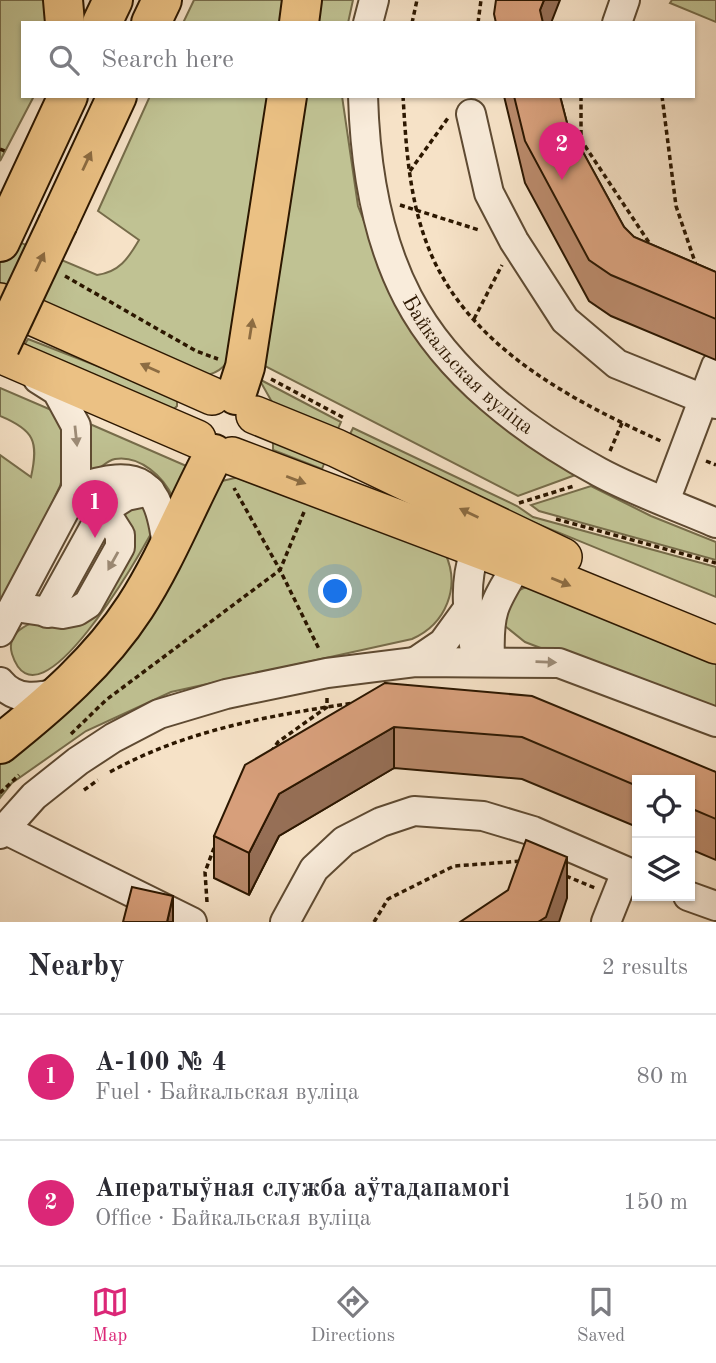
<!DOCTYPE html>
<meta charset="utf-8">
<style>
:root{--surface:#fff;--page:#f2f2f3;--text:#2b2b33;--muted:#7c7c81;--line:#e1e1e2;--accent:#db2777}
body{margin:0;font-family:"Old Standard TT",serif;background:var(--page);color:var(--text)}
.controls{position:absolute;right:21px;bottom:21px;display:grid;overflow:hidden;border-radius:0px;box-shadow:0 2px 5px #0004}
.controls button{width:63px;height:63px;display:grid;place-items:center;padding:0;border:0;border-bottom:2px solid var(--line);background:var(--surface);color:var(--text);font:35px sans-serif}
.you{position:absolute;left:336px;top:592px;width:24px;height:24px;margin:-18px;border:5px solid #fff;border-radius:50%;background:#1a73e8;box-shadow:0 0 0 10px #1a73e833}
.badge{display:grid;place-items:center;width:46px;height:46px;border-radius:50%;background:var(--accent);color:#fff;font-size:23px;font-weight:700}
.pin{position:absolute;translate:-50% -58px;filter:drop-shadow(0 2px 4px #0008)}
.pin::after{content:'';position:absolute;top:37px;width:24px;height:21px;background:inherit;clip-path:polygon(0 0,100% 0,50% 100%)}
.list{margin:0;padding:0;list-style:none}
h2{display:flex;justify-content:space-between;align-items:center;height:91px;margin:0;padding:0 28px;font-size:30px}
h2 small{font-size:23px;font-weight:400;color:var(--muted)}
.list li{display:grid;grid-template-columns:46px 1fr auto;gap:21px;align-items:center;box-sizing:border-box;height:126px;padding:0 28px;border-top:2px solid var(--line)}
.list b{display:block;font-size:26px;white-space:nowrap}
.list p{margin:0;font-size:23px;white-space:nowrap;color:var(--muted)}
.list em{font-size:23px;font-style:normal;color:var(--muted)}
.icon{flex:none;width:38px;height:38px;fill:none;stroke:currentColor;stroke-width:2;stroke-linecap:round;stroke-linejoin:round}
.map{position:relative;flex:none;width:716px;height:922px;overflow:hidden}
.search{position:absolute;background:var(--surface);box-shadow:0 2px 5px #0004;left:21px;right:21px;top:21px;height:77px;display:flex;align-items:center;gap:18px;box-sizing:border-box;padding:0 24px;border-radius:0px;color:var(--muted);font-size:26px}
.sheet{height:343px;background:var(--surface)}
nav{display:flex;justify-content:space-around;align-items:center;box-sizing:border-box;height:98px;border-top:2px solid var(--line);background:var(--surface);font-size:19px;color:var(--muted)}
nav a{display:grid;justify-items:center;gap:4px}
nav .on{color:var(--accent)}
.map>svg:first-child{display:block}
</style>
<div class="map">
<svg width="716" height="922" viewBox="0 0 716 922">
<rect width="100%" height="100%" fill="#f6e2c7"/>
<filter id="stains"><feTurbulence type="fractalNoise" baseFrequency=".00286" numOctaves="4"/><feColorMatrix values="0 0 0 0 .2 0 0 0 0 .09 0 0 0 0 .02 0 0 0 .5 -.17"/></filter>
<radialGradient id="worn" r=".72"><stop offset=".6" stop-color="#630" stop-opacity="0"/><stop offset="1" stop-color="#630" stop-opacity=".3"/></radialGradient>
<g fill="#c0c293" stroke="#766c4a" stroke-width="2">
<polygon points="0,0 47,0 49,23 23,23 23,96 34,96 0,161"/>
<polygon points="194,0 291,0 287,23 183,23"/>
<polygon points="309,0 353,0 348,23 306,23"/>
<polygon points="672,0 716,0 716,22 670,3"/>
<path d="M150,96H277L240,341C229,360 225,372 203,376L0,290V234L97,275C119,272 128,259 139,240L98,211Z"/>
<polygon points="295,96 342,96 358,206 394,296 578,474 518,496 255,361"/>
<polygon points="28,339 177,397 177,406 172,411 21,351"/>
<polygon points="259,379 341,422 337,431 272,402"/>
<path d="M0,388L63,415L64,471L60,486L0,612V455L31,477C39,441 34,430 0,416Z"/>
<path d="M83,421L191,468L173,498C164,477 140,455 115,459C105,461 99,471 91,472L90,441Z"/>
<polygon points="353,428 517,506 533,517 716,567 716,597 494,506 349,436"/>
<polygon points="273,441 327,456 322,469 273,450"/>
<path d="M239,477L445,553C461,587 446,624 412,639L171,692L86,731L12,783L0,798V756L213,492L222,481Z"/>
<polygon points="591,486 651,516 716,542 716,560 539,511 531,505"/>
<path d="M126,504L147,507L153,530C141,552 38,736 12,654C1,617 73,614 96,610C122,571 134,567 119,519Z"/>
<path d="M532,586L716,660V715L525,642L505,626C504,606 510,589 532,586Z"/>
</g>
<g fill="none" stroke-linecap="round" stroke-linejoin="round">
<defs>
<g id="minor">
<polyline points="368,23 374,0"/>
<polyline points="617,23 625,0"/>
<path id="s1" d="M363,96C365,164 376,237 408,298C448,374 525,432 599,472C636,492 677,506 716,523"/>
<polyline points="471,114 489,193 514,241 565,320 617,364 716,404"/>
<path d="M76,489C140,467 160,481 167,548"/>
<polyline points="665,501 716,366"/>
<polyline points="15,607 62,614 77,611 88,604 120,547 120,535 104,510 76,489"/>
<polyline points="47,613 104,510 126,496 150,491"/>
<polyline points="0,632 76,489 76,426 57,391 38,379"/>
<path d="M490,658C488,611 494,603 518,564"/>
<path d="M477,660C469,619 462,591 475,550L495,547"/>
<polyline points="415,662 443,643 467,610"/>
<path d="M0,682C16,702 39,698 61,692"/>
<polyline points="4,829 192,922"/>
<polyline points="0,834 34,796 78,761 113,738 159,714 226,694 327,673 415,662 559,663 716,722"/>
<polyline points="688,896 716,906"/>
<polyline points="285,922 314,869 344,841 381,822 414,811 483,816 533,831 637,876"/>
<polyline points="606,922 626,872"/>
</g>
<g id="major">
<polyline points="0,302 212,396"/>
<polyline points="0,354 197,439"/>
<polyline points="255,415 336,448 563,557"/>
<polyline points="232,456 518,564 716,645"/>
</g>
<g id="highway">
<polyline points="63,0 65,23"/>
<polyline points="102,23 113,0"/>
<polyline points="151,23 162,0"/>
<polyline points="299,23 302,0"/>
<polyline points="58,223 117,96"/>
<polyline points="0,242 68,96"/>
<polyline points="236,395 245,367 287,96"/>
<path d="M0,744C50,704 100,661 135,607C166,559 187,505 214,454"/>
</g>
</defs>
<use href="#minor" stroke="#5e4a32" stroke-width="32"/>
<use href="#major" stroke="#2c1700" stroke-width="40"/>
<use href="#highway" stroke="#2c1700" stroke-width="42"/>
<g stroke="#2c1700" stroke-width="3.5" stroke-dasharray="5 3.5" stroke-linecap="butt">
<polyline points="412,23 417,0"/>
<polyline points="478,23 481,0"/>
<path d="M403,96C406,146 409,197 427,244C465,346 571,400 663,442"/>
<polyline points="581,96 581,140 650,244"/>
<polyline points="662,96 676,206 696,265"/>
<polyline points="0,149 7,152"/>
<polyline points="410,171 448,118"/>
<polyline points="400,205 479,230"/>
<polyline points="65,276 196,351 218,359"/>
<polyline points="474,319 502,265"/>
<polyline points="271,379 344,418"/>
<polyline points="610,451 622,423"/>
<polyline points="706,461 716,465"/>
<polyline points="519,503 574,486"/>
<polyline points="304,512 280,570 320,651"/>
<polyline points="556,519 716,563"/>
<polyline points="71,734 106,700 280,570 234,488"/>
<polyline points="271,752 278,742 327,707 327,696"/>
<path d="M110,772C186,730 268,716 353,703"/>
<polyline points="84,790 98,780"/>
<polyline points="0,793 19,775"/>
<polyline points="566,876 595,888"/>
<polyline points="207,902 205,872 214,848"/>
<polyline points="374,922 388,899 454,866 523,861"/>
</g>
<use href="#minor" stroke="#f9ecdb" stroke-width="28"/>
<use href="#major" stroke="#ebc184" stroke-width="37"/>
<use href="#highway" stroke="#ebc184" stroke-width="38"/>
<defs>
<polyline id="highway-bridge" points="0,346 58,223"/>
</defs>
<use href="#highway-bridge" stroke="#2c1700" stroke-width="42" stroke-linecap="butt"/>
<use href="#highway-bridge" stroke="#ebc184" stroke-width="38"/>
</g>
<g fill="#b9896a" stroke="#2c1700" stroke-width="2">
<polygon points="504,96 560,96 567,123 624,227 634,237 716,272 716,360 611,316 589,301 525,183"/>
<polygon points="385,683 716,772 716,860 690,849 690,780 637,780 637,827 522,779 394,768 279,836 249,895 214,878 214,836"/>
</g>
<g fill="#966f56" stroke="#2c1700" stroke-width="2">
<polygon points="544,0 560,0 551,23 540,23 540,10"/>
<polygon points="394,727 394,768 279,836 249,895 249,853 279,794"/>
<polygon points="567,857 567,898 559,922 538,922"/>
<polygon points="173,896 173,922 167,922"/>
</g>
<g fill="#d79f7b" stroke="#2c1700" stroke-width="2">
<polygon points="496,0 544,0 540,10 543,23 496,23 494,14"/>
<polygon points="514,96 560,96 567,123 624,227 634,237 716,272 716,319 611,275 589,260 525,141"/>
<polygon points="385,683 532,696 716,772 716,819 690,808 690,780 637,780 637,786 522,737 394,727 279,794 249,853 214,836 245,765"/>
<polygon points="526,840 567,857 546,917 538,922 460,922 508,890"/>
<polygon points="132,887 173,896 167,922 123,922"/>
</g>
<defs><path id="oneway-solid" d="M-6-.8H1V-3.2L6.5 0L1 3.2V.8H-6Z" transform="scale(1.75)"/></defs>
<g fill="#8c6c42">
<use href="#oneway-solid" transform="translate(87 161) rotate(-65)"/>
<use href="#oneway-solid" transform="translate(40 262) rotate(-65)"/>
<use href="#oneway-solid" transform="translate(251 329) rotate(-81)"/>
<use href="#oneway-solid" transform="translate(150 368) rotate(-156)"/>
<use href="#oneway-solid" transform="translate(296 480) rotate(21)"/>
<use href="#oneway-solid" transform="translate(469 513) rotate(-154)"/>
<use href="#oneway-solid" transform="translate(561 582) rotate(22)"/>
</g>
<g fill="#9d8c78">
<use href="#oneway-solid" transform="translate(76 436) rotate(84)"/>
<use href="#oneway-solid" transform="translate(113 561) rotate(119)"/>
<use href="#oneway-solid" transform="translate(546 662) rotate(2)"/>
</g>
<g text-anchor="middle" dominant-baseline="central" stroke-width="5" stroke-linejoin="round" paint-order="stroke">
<g font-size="21" fill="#2c1700" stroke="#f9ecdb">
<text stroke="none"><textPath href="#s1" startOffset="299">Байкальская вуліца</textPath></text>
</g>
</g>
<rect width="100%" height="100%" filter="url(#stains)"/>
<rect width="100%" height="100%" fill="url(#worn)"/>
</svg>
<div class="controls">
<button><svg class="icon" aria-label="locate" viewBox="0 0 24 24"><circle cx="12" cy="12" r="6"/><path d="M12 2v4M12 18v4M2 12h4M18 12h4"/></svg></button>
<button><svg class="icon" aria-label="layers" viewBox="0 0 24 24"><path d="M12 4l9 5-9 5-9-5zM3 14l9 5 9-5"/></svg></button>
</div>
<div class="you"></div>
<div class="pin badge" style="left:95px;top:538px">1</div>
<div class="pin badge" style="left:562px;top:180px">2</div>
<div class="search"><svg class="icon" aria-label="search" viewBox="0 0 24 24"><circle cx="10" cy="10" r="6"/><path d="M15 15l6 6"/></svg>Search here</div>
</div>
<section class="sheet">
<h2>Nearby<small>2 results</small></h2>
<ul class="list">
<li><span class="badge">1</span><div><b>А-100 № 4</b><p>Fuel · Байкальская вуліца</p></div><em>80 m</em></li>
<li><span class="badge">2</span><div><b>Аператыўная служба аўтадапамогі</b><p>Office · Байкальская вуліца</p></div><em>150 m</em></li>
</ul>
</section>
<nav>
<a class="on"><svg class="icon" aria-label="map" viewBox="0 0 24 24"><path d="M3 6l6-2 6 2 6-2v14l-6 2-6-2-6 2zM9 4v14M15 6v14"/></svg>Map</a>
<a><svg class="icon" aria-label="directions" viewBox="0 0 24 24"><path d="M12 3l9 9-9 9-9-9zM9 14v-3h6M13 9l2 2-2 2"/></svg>Directions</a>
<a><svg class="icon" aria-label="saved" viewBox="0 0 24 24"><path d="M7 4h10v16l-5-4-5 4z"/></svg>Saved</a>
</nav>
